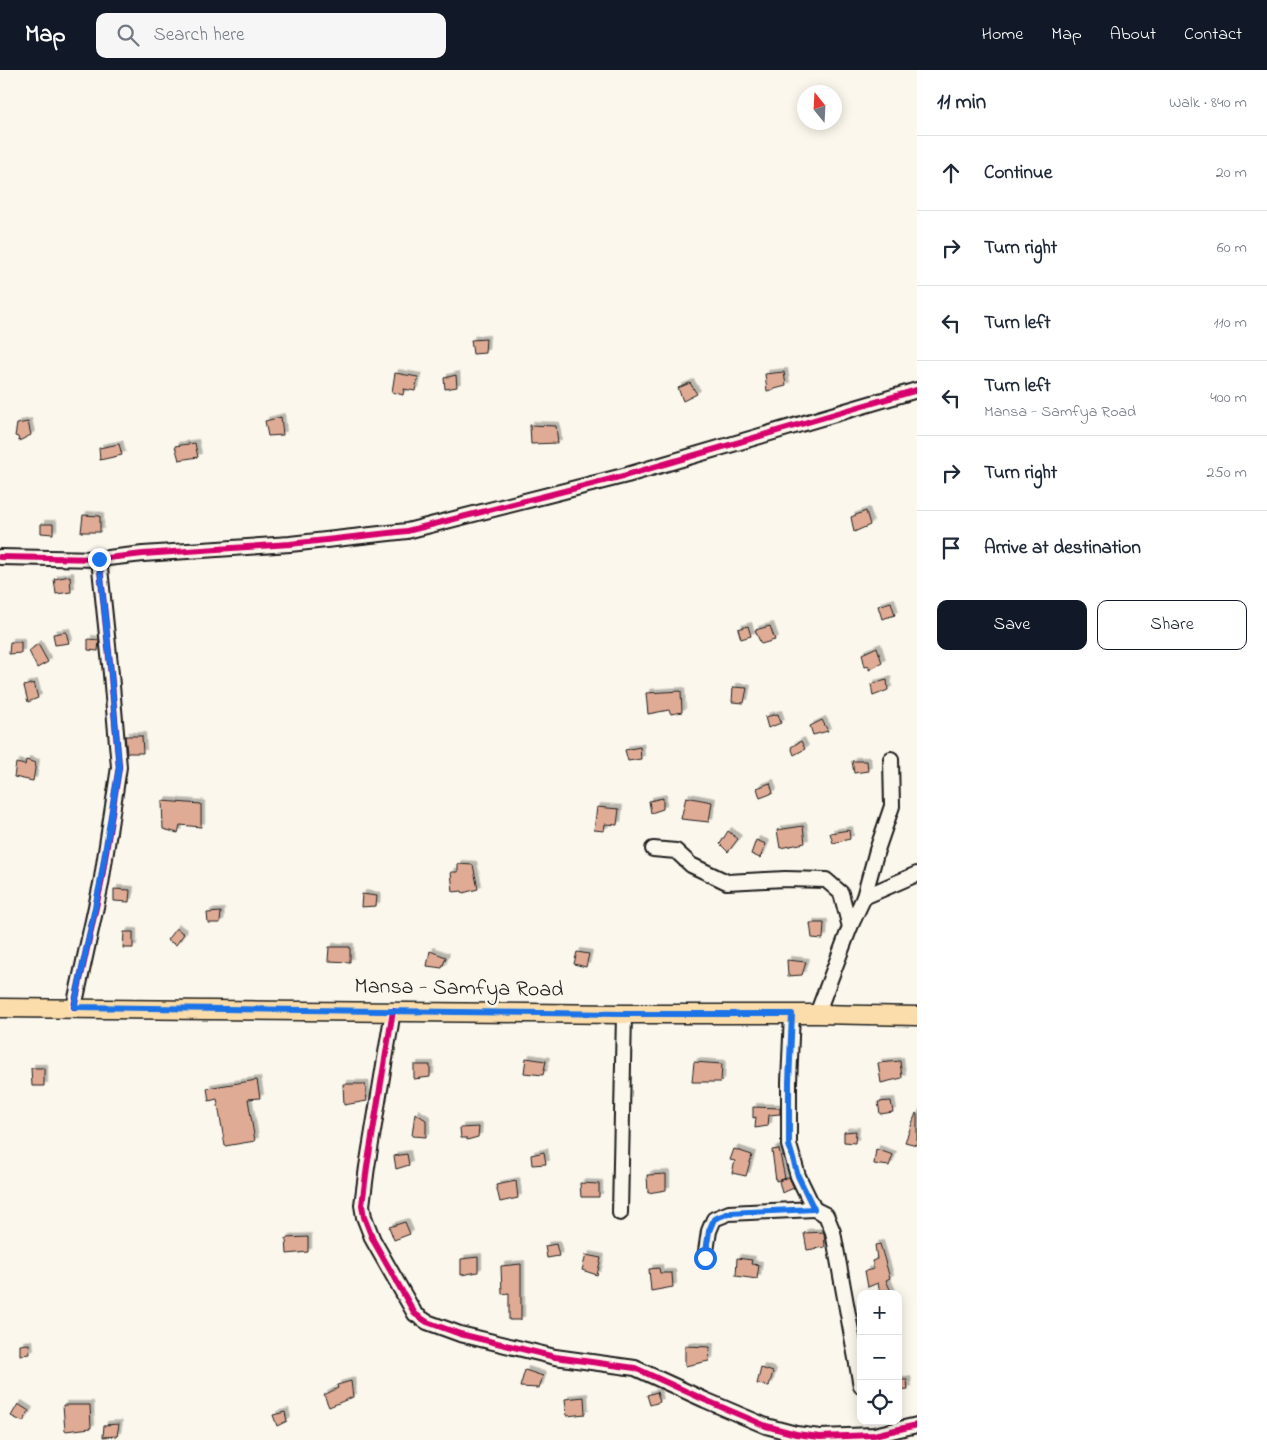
<!DOCTYPE html>
<meta charset="utf-8">
<style>
:root{--surface:#fff;--page:#f6f6f7;--text:#1f2937;--muted:#747a83;--line:#e0e1e3;--accent:#111827}
body{margin:0;font-family:"Indie Flower",sans-serif;background:var(--page);color:var(--text)}
.controls{position:absolute;right:15px;bottom:15px;display:grid;overflow:hidden;border-radius:10px;box-shadow:0 2px 12px #0003}
.controls button{width:45px;height:45px;display:grid;place-items:center;padding:0;border:0;border-bottom:1px solid var(--line);background:var(--surface);color:var(--text);font:25px sans-serif}
.compass{position:absolute;left:797px;top:15px;width:45px;height:45px;border-radius:50%;background:var(--surface);box-shadow:0 2px 12px #0003;rotate:342deg}
.stop{position:absolute;width:15px;height:15px;margin:-11px;border:4px solid #1a73e8;border-radius:50%;background:#fff}
.stop.end{background:#1a73e8;border-color:#fff;box-shadow:0 1px 5px #0008}
.list{margin:0;padding:0;list-style:none}
h2{display:flex;justify-content:space-between;align-items:center;height:65px;margin:0;padding:0 20px;font-size:21px}
h2 small{font-size:16px;font-weight:400;color:var(--muted)}
.list li{display:grid;grid-template-columns:32px 1fr auto;gap:15px;align-items:center;box-sizing:border-box;height:75px;padding:0 20px;border-top:1px solid var(--line)}
.list b{display:block;font-size:19px;white-space:nowrap}
.list p{margin:0;font-size:16px;white-space:nowrap;color:var(--muted)}
.list em{font-size:16px;font-style:normal;color:var(--muted)}
.actions{display:flex;gap:10px;padding:15px 20px}
.actions a{flex:1;padding:11px 0;border:1px solid var(--accent);border-radius:10px;text-align:center;font-size:18px;color:var(--accent)}
.actions .main{background:var(--accent);color:#fff}
.icon{flex:none;width:28px;height:28px;fill:none;stroke:currentColor;stroke-width:2;stroke-linecap:round;stroke-linejoin:round}
.map{position:relative;flex:none;width:917px;height:1370px;overflow:hidden}
header{display:flex;align-items:center;gap:30px;box-sizing:border-box;height:70px;padding:0 25px;background:var(--accent);color:#fff}
header strong{font-size:24px}
nav{display:flex;gap:28px;margin-inline-start:auto;font-size:18px}
.search{width:350px;height:45px;background:var(--page);display:flex;align-items:center;gap:12px;box-sizing:border-box;padding:0 18px;border-radius:10px;color:var(--muted);font-size:19px}
main{display:flex}
aside{flex:1;background:var(--surface)}
.map>svg:first-child{display:block}
</style>
<header>
<strong>Map</strong>
<div class="search"><svg class="icon" aria-label="search" viewBox="0 0 24 24"><circle cx="10" cy="10" r="6"/><path d="M15 15l6 6"/></svg>Search here</div>
<nav><a>Home</a><a>Map</a><a>About</a><a>Contact</a></nav>
</header>
<main>
<div class="map">
<svg width="917" height="1370" viewBox="0 0 917 1370">
<defs>
<filter id="shadow"><feDropShadow dx="3.5" dy="-3.5" stdDeviation="0" flood-color="#0004"/></filter>
</defs>
<rect width="100%" height="100%" fill="#fbf7ec"/>
<filter id="ink" filterUnits="userSpaceOnUse"><feTurbulence type="fractalNoise" baseFrequency=".02" numOctaves="2"/><feDisplacementMap in="SourceGraphic" scale="10" xChannelSelector="R" yChannelSelector="G"/><feConvolveMatrix kernelMatrix="1 2 1 2 8 2 1 2 1" color-interpolation-filters="sRGB"/></filter>
<g filter="url(#ink)">
<g fill="#e0ab95" stroke="#1c1c1c" filter="url(#shadow)">
<polygon points="486,269 485,283 473,284 471,270"/>
<polygon points="784,302 786,316 767,321 765,304"/>
<polygon points="395,303 418,307 415,321 404,319 403,325 392,322"/>
<polygon points="456,305 457,317 445,319 444,308"/>
<polygon points="690,313 697,324 683,331 678,318"/>
<polygon points="281,347 283,365 268,366 265,351"/>
<polygon points="28,352 31,365 19,371 18,367 15,366 17,354"/>
<polygon points="530,355 556,356 558,373 531,374"/>
<polygon points="195,373 198,387 179,390 175,376"/>
<polygon points="119,374 122,385 100,390 99,378"/>
<polygon points="866,441 870,455 854,462 851,447"/>
<polygon points="83,445 100,446 100,462 81,462"/>
<polygon points="41,454 53,454 53,464 41,463"/>
<polygon points="70,506 71,522 56,524 54,509"/>
<polygon points="891,532 895,545 882,549 878,536"/>
<polygon points="748,556 751,566 741,569 738,559"/>
<polygon points="770,556 775,570 761,574 755,560"/>
<polygon points="66,562 69,573 55,575 53,564"/>
<polygon points="88,569 99,570 98,581 88,580"/>
<polygon points="10,572 21,572 21,583 9,584"/>
<polygon points="38,574 48,592 37,598 29,581"/>
<polygon points="877,577 882,593 869,600 869,596 865,597 862,584"/>
<polygon points="887,610 888,620 873,626 871,614"/>
<polygon points="34,613 38,628 28,632 24,616"/>
<polygon points="733,617 747,618 744,633 732,632"/>
<polygon points="681,621 682,642 671,644 669,640 648,644 646,623"/>
<polygon points="778,644 781,653 768,658 765,647"/>
<polygon points="822,650 828,661 813,665 810,656"/>
<polygon points="125,666 142,666 143,683 127,683"/>
<polygon points="801,671 805,679 794,685 791,677"/>
<polygon points="640,677 641,689 628,691 625,680"/>
<polygon points="26,690 36,693 33,711 14,707 16,693 25,695"/>
<polygon points="852,691 867,691 868,701 854,703"/>
<polygon points="770,713 773,723 760,728 757,718"/>
<polygon points="686,727 712,732 709,752 681,749"/>
<polygon points="663,728 663,739 651,743 649,731"/>
<polygon points="162,731 201,734 201,757 180,755 178,763 163,759"/>
<polygon points="597,737 619,739 617,755 605,754 604,761 594,760"/>
<polygon points="803,756 805,773 780,778 777,760"/>
<polygon points="849,760 850,769 833,773 830,763"/>
<polygon points="728,761 738,769 728,782 720,774"/>
<polygon points="756,770 766,774 760,788 751,784"/>
<polygon points="458,794 473,795 478,819 463,823 462,821 453,822 451,802 458,802"/>
<polygon points="114,819 130,820 129,832 114,831"/>
<polygon points="362,824 377,826 376,836 361,837"/>
<polygon points="221,842 220,853 208,853 207,843"/>
<polygon points="810,853 824,853 823,869 812,868"/>
<polygon points="176,858 184,864 176,875 167,870"/>
<polygon points="124,862 133,862 133,878 123,878"/>
<polygon points="329,877 350,877 350,892 328,891"/>
<polygon points="430,881 446,887 442,898 427,896"/>
<polygon points="577,882 589,884 586,897 574,894"/>
<polygon points="787,890 806,892 802,905 788,906"/>
<polygon points="526,988 546,991 543,1005 524,1003"/>
<polygon points="900,991 902,1008 881,1013 878,993"/>
<polygon points="694,992 722,994 721,1012 692,1012"/>
<polygon points="414,995 430,995 430,1007 414,1009"/>
<polygon points="31,998 44,998 44,1016 32,1016"/>
<polygon points="257,1010 260,1028 248,1029 255,1071 225,1076 217,1029 209,1031 207,1018"/>
<polygon points="343,1014 365,1014 367,1031 344,1035"/>
<polygon points="891,1031 893,1042 880,1044 878,1032"/>
<polygon points="753,1037 780,1038 780,1044 769,1045 768,1056 755,1058 756,1047 753,1048"/>
<polygon points="415,1043 426,1050 426,1067 412,1066"/>
<polygon points="916,1043 917,1044 917,1075 905,1072"/>
<polygon points="479,1057 478,1067 467,1070 467,1068 461,1068 460,1058"/>
<polygon points="856,1061 855,1073 844,1072 844,1062"/>
<polygon points="734,1079 752,1085 746,1106 732,1103 735,1091 730,1090"/>
<polygon points="779,1079 785,1108 776,1111 772,1080"/>
<polygon points="876,1079 893,1085 889,1096 874,1094"/>
<polygon points="544,1082 546,1094 532,1095 531,1085"/>
<polygon points="407,1084 409,1095 396,1099 394,1086"/>
<polygon points="666,1104 666,1120 648,1123 647,1105"/>
<polygon points="789,1107 794,1118 782,1123 779,1111"/>
<polygon points="516,1111 518,1128 500,1132 496,1115"/>
<polygon points="580,1113 599,1114 599,1127 581,1127"/>
<polygon points="405,1152 410,1164 394,1170 389,1157"/>
<polygon points="824,1162 825,1177 807,1180 804,1163"/>
<polygon points="308,1167 308,1182 287,1184 286,1168"/>
<polygon points="556,1174 559,1186 547,1188 545,1176"/>
<polygon points="880,1174 890,1208 886,1210 892,1224 880,1224 878,1213 868,1217 865,1201 874,1199 872,1191 877,1189 875,1175"/>
<polygon points="586,1185 601,1188 597,1205 582,1200"/>
<polygon points="478,1187 478,1202 461,1205 461,1189"/>
<polygon points="737,1188 752,1190 751,1194 759,1195 757,1209 736,1206"/>
<polygon points="521,1194 521,1250 509,1250 509,1223 502,1224 501,1196"/>
<polygon points="659,1198 660,1203 672,1203 673,1217 651,1221 649,1199"/>
<polygon points="29,1274 30,1284 20,1285 20,1275"/>
<polygon points="685,1276 710,1277 709,1291 685,1296"/>
<polygon points="761,1298 773,1302 769,1316 757,1314"/>
<polygon points="525,1300 543,1306 539,1318 520,1317"/>
<polygon points="898,1310 907,1310 908,1320 898,1321"/>
<polygon points="351,1311 353,1327 329,1337 324,1325 338,1318 337,1315"/>
<polygon points="657,1322 660,1332 650,1335 647,1325"/>
<polygon points="584,1327 585,1344 567,1346 565,1329"/>
<polygon points="18,1334 29,1341 23,1352 11,1346"/>
<polygon points="63,1335 90,1335 91,1358 65,1361"/>
<polygon points="285,1342 287,1351 277,1356 273,1345"/>
<polygon points="119,1354 117,1366 103,1367 104,1355"/>
</g>
<g fill="none" stroke-linecap="round" stroke-linejoin="round">
<defs>
<g id="minor">
<polyline points="0,487 99,489 143,484 290,474 407,461 627,405 917,320"/>
<polyline points="653,779 676,781 691,795 727,812 785,809 826,810 841,823 850,857"/>
<polyline points="864,827 917,804"/>
<polyline points="74,937 101,814 119,697 111,604 99,489"/>
<polyline points="393,941 367,1097 362,1135 364,1147 373,1170 415,1244 427,1252 460,1264 555,1287 635,1298 705,1330 766,1356 796,1364 820,1367 874,1365 917,1355"/>
<polyline points="792,944 789,1012 789,1075 798,1106 814,1139 826,1145 833,1162 861,1316"/>
<polyline points="817,944 850,857 864,827 877,780 892,736 891,689"/>
<polyline points="620,1143 624,944"/>
<polyline points="705,1188 709,1161 714,1149 729,1143 814,1139"/>
</g>
<polyline id="major" points="0,938 624,944 817,944 917,946"/>
</defs>
<use href="#minor" stroke="#1c1c1c" stroke-width="18"/>
<use href="#major" stroke="#1c1c1c" stroke-width="21"/>
<use href="#minor" stroke="#fbf7ec" stroke-width="14"/>
<use href="#major" stroke="#fbddab" stroke-width="18"/>
<defs>
<g id="cycleway">
<polyline points="0,487 99,489 143,484 290,474 407,461 627,405 917,320"/>
<polyline points="74,937 101,814 119,697 111,604 99,489"/>
<polyline points="393,941 367,1097 362,1135 364,1147 373,1170 415,1244 427,1252 460,1264 555,1287 635,1298 705,1330 766,1356 796,1364 820,1367 874,1365 917,1355"/>
</g>
</defs>
<use href="#cycleway" stroke="#fbf7ec" stroke-width="9"/>
<use href="#cycleway" stroke="#d6006c" stroke-width="6"/>
</g>
</g>
<g fill="none" stroke-linecap="round" stroke-linejoin="round" filter="url(#ink)">
<polyline stroke="#1a73e8" stroke-width="6" points="99,489 111,604 119,697 100,814 74,937 624,944 792,944 789,1012 789,1075 798,1106 814,1139 729,1143 714,1149 709,1161 705,1188"/>
</g>
<g text-anchor="middle" dominant-baseline="central" stroke-width="5" stroke-linejoin="round" paint-order="stroke">
<g font-size="22" fill="#1c1c1c" stroke="#fbf7ec">
<text transform="translate(459 919) rotate(1)">Mansa - Samfya Road</text>
</g>
</g>
</svg>
<div class="controls">
<button>+</button>
<button>−</button>
<button><svg class="icon" aria-label="locate" viewBox="0 0 24 24"><circle cx="12" cy="12" r="6"/><path d="M12 2v4M12 18v4M2 12h4M18 12h4"/></svg></button>
</div>
<svg class="compass" viewBox="-18 -18 36 36"><path d="M0-13l5 13h-10z" fill="#e53935"/><path d="M0 13l5-13h-10z" fill="#747a83"/></svg>
<div class="stop" style="left:705px;top:1188px"></div>
<div class="stop end" style="left:99px;top:489px"></div>
</div>
<aside>
<h2>11 min<small>Walk · 840 m</small></h2>
<ul class="list">
<li><svg class="icon" aria-label="ahead" viewBox="0 0 24 24"><path d="M12 20V5M6 11l6-6 6 6"/></svg><div><b>Continue</b></div><em>20 m</em></li>
<li><svg class="icon" aria-label="right" viewBox="0 0 24 24"><path d="M7 20v-9h11M14 6l5 5-5 5"/></svg><div><b>Turn right</b></div><em>60 m</em></li>
<li><svg class="icon" aria-label="left" viewBox="0 0 24 24"><path d="M17 20v-9H6M10 6l-5 5 5 5"/></svg><div><b>Turn left</b></div><em>110 m</em></li>
<li><svg class="icon" aria-label="left" viewBox="0 0 24 24"><path d="M17 20v-9H6M10 6l-5 5 5 5"/></svg><div><b>Turn left</b><p>Mansa - Samfya Road</p></div><em>400 m</em></li>
<li><svg class="icon" aria-label="right" viewBox="0 0 24 24"><path d="M7 20v-9h11M14 6l5 5-5 5"/></svg><div><b>Turn right</b></div><em>250 m</em></li>
<li><svg class="icon" aria-label="arrive" viewBox="0 0 24 24"><path d="M6 21V4h12l-3 4 3 4H6"/></svg><div><b>Arrive at destination</b></div></li>
</ul>
<div class="actions"><a class="main">Save</a><a>Share</a></div>
</aside>
</main>
